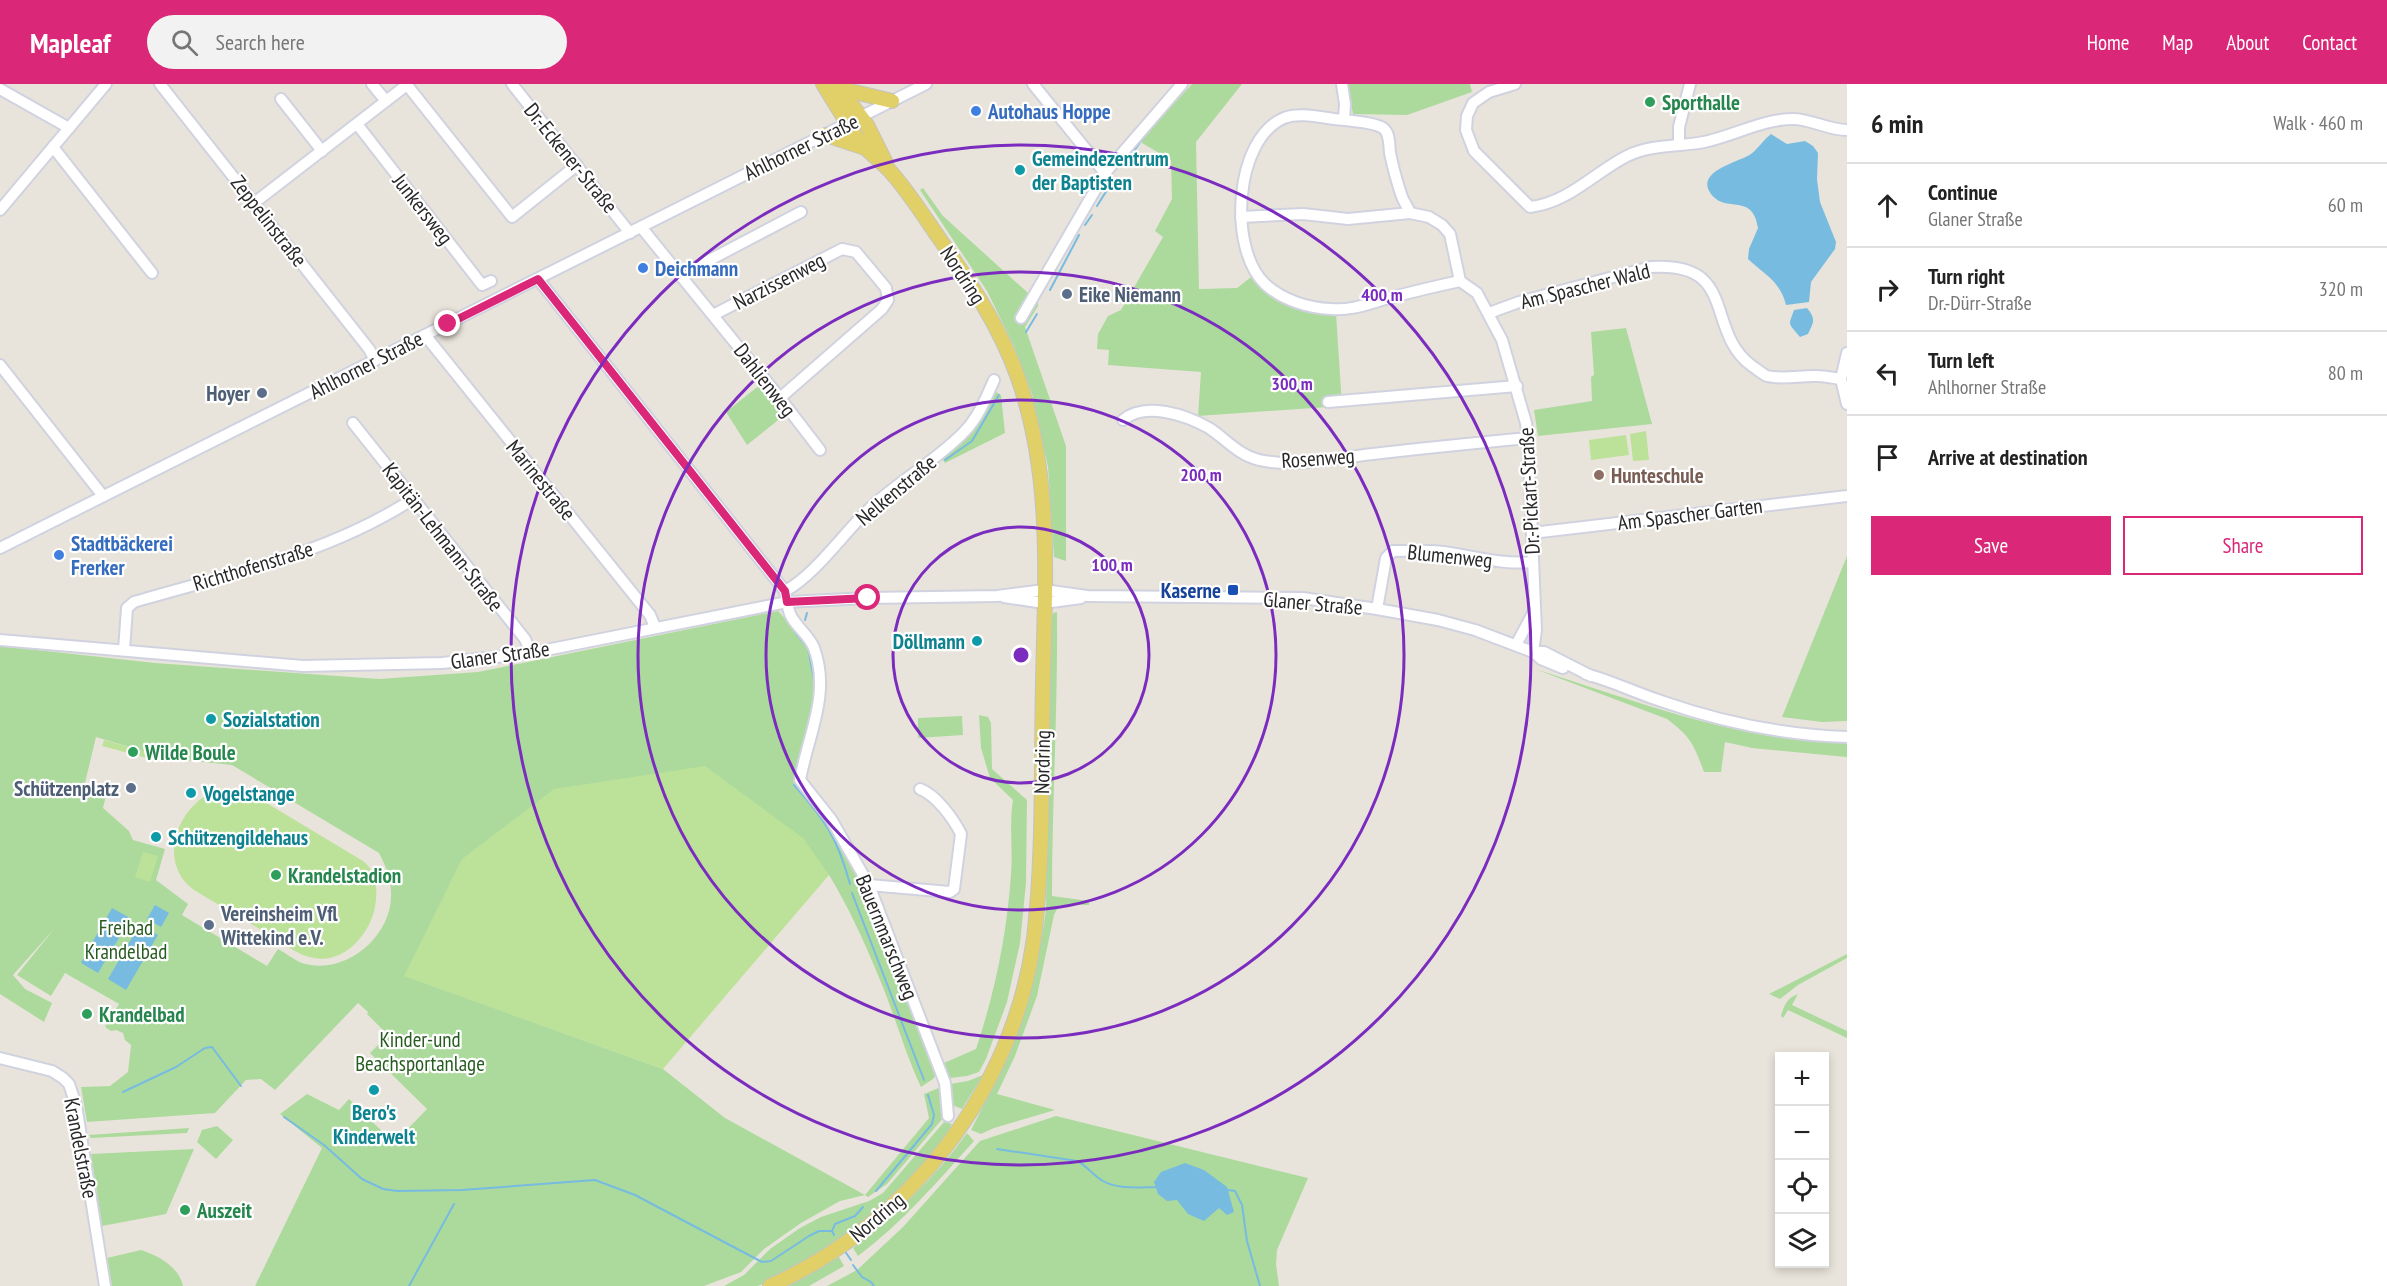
<!DOCTYPE html>
<meta charset="utf-8">
<style>
:root{--surface:#fff;--page:#f2f2f2;--text:#222;--muted:#767676;--line:#e0e0e0;--accent:#db2777}
body{margin:0;font-family:"PT Sans Narrow",sans-serif;background:var(--page);color:var(--text)}
.controls{position:absolute;right:18px;bottom:18px;display:grid;overflow:hidden;border-radius:0px;box-shadow:0 3px 9px #0003}
.controls button{width:54px;height:54px;display:grid;place-items:center;padding:0;border:0;border-bottom:2px solid var(--line);background:var(--surface);color:var(--text);font:30px sans-serif}
.stop{position:absolute;width:18px;height:18px;margin:-14px;border:4px solid #db2777;border-radius:50%;background:#fff}
.stop.end{background:#db2777;border-color:#fff;box-shadow:0 2px 6px #0008}
.list{margin:0;padding:0;list-style:none}
h2{display:flex;justify-content:space-between;align-items:center;height:78px;margin:0;padding:0 24px;font-size:26px}
h2 small{font-size:20px;font-weight:400;color:var(--muted)}
.list li{display:grid;grid-template-columns:39px 1fr auto;gap:18px;align-items:center;box-sizing:border-box;height:84px;padding:0 24px;border-top:2px solid var(--line)}
.list b{display:block;font-size:22px;white-space:nowrap}
.list p{margin:0;font-size:20px;white-space:nowrap;color:var(--muted)}
.list em{font-size:20px;font-style:normal;color:var(--muted)}
.actions{display:flex;gap:12px;padding:18px 24px}
.actions a{flex:1;padding:14px 0;border:2px solid var(--accent);border-radius:0px;text-align:center;font-size:21px;color:var(--accent)}
.actions .main{background:var(--accent);color:#fff}
.icon{flex:none;width:33px;height:33px;fill:none;stroke:currentColor;stroke-width:2;stroke-linecap:round;stroke-linejoin:round}
.map{position:relative;flex:none;width:1847px;height:1202px;overflow:hidden}
header{display:flex;align-items:center;gap:36px;box-sizing:border-box;height:84px;padding:0 30px;background:var(--accent);color:#fff}
header strong{font-size:28px}
nav{display:flex;gap:33px;margin-inline-start:auto;font-size:21px}
.search{width:420px;height:54px;background:var(--page);display:flex;align-items:center;gap:15px;box-sizing:border-box;padding:0 21px;border-radius:33px;color:var(--muted);font-size:22px}
main{display:flex}
aside{flex:1;background:var(--surface)}
.map>svg:first-child{display:block}
</style>
<header>
<strong>Mapleaf</strong>
<div class="search"><svg class="icon" aria-label="search" viewBox="0 0 24 24"><circle cx="10" cy="10" r="6"/><path d="M15 15l6 6"/></svg>Search here</div>
<nav><a>Home</a><a>Map</a><a>About</a><a>Contact</a></nav>
</header>
<main>
<div class="map">
<svg width="1847" height="1202" viewBox="0 0 1847 1202">
<rect width="100%" height="100%" fill="#e9e4db"/>
<g fill="#acda9c" fill-rule="evenodd">
<polygon points="1192,0 1242,0 1196,58 1199,205 1237,204 1251,193 1264,206 1336,229 1342,322 1198,332 1201,288 1108,281 1109,266 1097,265 1098,250 1108,232 1121,226 1163,153 1155,147 1172,115 1171,76 1142,59 1143,53"/>
<polygon points="1349,0 1470,0 1472,8 1407,31 1353,30 1348,3"/>
<polygon points="923,104 943,132 1038,218 1038,222 1025,243 1066,362 1066,477 1054,473 1048,383 1032,310 1014,262 987,207 920,106"/>
<polygon points="1626,244 1652,340 1538,352 1534,326 1592,317 1591,293 1594,291 1591,248"/>
<polygon points="761,300 782,333 747,361 726,328"/>
<polygon points="996,308 1001,311 1005,349 945,379 941,373 974,347"/>
<polygon points="1847,472 1847,637 1822,638 1782,633"/>
<path d="M778,527C788,538 801,550 809,563C829,595 804,666 796,701L829,738L863,800L938,988L933,995L921,1003C904,967 894,928 878,891C864,857 848,822 829,791L405,892L663,985L725,1034L865,1111L929,1034L924,1010L941,1003L944,1033L887,1100L868,1113L865,1111L840,1117L801,1139L764,1165L741,1188L704,1202H255L322,1064L280,1030L307,1010L339,1026L349,1015L394,1059L427,1025L370,969L388,951L367,930L368,928L358,919L275,1006L261,995L246,996L215,1029L87,1038L81,1003L110,1002L128,988L131,961L125,956L123,949L116,946L111,947L105,943L119,920L65,889L51,912L17,891L54,845L13,891L25,905L52,919L44,938L0,910V562L155,579L379,595L478,588ZM96,653L165,674L232,681L379,769C386,783 391,794 391,809C393,852 345,893 302,879C294,876 286,869 278,865L267,882L182,831L188,820L156,796L165,765L133,756L129,747L103,724L107,708L85,699Z"/>
<path d="M1057,528C1058,623 1052,717 1052,812L1089,817V821H1059L1054,831L1037,912L1015,972L997,1010L1055,1026L994,1044L981,1050L971,1046C1009,973 1036,907 1046,825L1051,536L1053,529Z"/>
<path d="M1535,585C1637,617 1739,658 1847,659V673L1752,664L1725,658L1721,688H1704C1694,661 1691,653 1667,635Z"/>
<path d="M979,631L988,633L991,639L992,685L1027,716L1026,799L1020,859L1007,918L986,975L979,988L967,992L950,994L944,979L976,965C995,908 1007,850 1011,790C1013,766 1009,740 1013,716L990,694L981,664Z"/>
<polygon points="962,632 963,651 918,654 918,634"/>
<polygon points="1847,870 1847,874 1798,901 1780,915 1769,910"/>
<path d="M1798,910L1792,921L1847,947V954L1788,926L1783,934L1781,932C1784,921 1787,914 1798,910Z"/>
<polygon points="983,991 962,1025 950,1020 950,1000 968,997"/>
<polygon points="1056,1032 1308,1094 1277,1166 1276,1180 1279,1202 827,1202 857,1186 903,1143 980,1057"/>
<path d="M944,1038L952,1040C921,1100 852,1152 794,1184C783,1190 769,1199 757,1202C747,1202 734,1202 724,1202L744,1191L770,1165L800,1144L821,1133L869,1117L883,1109Z"/>
<polygon points="217,1042 233,1056 216,1075 197,1058 202,1046"/>
<polygon points="189,1044 187,1049 91,1054 89,1051"/>
<path d="M967,1049L974,1057C937,1098 902,1139 858,1172L853,1164C896,1131 935,1094 967,1049Z"/>
<polygon points="194,1065 166,1130 102,1142 91,1070"/>
<path d="M141,1166C159,1172 179,1183 183,1202H112L107,1174Z"/>
<polygon points="839,1173 844,1182 809,1202 788,1202"/>
</g>
<g fill="#bce199">
<polygon points="1646,347 1649,376 1633,377 1630,350"/>
<polygon points="1626,351 1629,371 1591,376 1589,356"/>
<polygon points="104,656 163,673 162,678 102,662"/>
<polygon points="705,682 803,754 829,791 663,985 404,892 462,775 554,705"/>
<path d="M225,704L245,706L363,777C377,788 378,806 375,823C370,850 344,880 314,874C299,872 286,861 273,853C247,837 220,822 194,806C153,777 181,712 225,704Z"/>
<polygon points="143,768 158,772 150,798 135,793"/>
</g>
<g fill="#77bbe1">
<path d="M1771,50L1787,60L1805,57L1813,62L1818,69L1817,95L1820,118L1836,158L1835,165L1811,198L1809,218L1786,221C1781,198 1764,190 1748,175L1749,165L1758,144C1753,108 1726,130 1711,110C1694,87 1740,78 1751,70C1758,65 1763,56 1771,50Z"/>
<path d="M1807,224C1816,235 1814,238 1808,250L1800,253C1788,238 1788,243 1794,226Z"/>
<polygon points="155,821 169,829 161,843 147,835"/>
<polygon points="112,824 130,834 120,850 109,844 107,847 119,854 98,889 81,879 90,862 102,869 103,866 92,859"/>
<polygon points="140,840 158,851 126,906 108,895"/>
<polygon points="1185,1079 1204,1086 1227,1103 1234,1128 1227,1131 1219,1124 1204,1137 1188,1130 1177,1116 1167,1117 1158,1110 1154,1098 1161,1088"/>
</g>
<g fill="none" stroke-linecap="round" stroke-linejoin="round">
<g stroke="#77bbe1" stroke-width="2">
<polyline points="1131,71 1149,46"/>
<polyline points="1097,122 1112,98"/>
<polyline points="1085,141 1092,131"/>
<polyline points="1050,206 1079,151"/>
<polyline points="1026,248 1037,230"/>
<polyline points="945,376 972,357 999,311"/>
<polyline points="805,536 807,529"/>
<polyline points="795,548 808,564 815,600"/>
<polyline points="795,690 810,635"/>
<path d="M794,701C826,737 837,753 850,800"/>
<polyline points="852,809 924,996"/>
<polyline points="123,1008 176,983 205,964 212,963 241,1002"/>
<polyline points="284,1033 324,1061 362,1095 383,1105 398,1107 462,1106 595,1096 635,1111 762,1178 771,1177 809,1152 819,1147 832,1147 834,1151"/>
<path d="M997,1065L1077,1077C1087,1082 1093,1091 1103,1097C1118,1106 1142,1103 1159,1103"/>
<polyline points="1228,1106 1235,1107 1242,1121 1247,1157 1260,1202"/>
<polyline points="876,1107 932,1040 934,1031 928,1011"/>
<polyline points="832,1147 835,1140 855,1132 863,1123"/>
<polyline points="844,1166 851,1176"/>
<polyline points="853,1181 862,1193 871,1198 874,1202"/>
<polyline points="409,1202 454,1120"/>
</g>
<defs>
<g id="minor">
<polyline points="160,0 369,265 375,276"/>
<polyline points="372,0 386,17"/>
<polyline points="512,0 630,149"/>
<polyline points="1033,0 1105,89"/>
<polyline points="1342,0 1345,20 1344,35"/>
<path d="M1515,0L1489,8L1473,19L1467,32L1466,46L1474,67L1530,123C1568,119 1595,88 1627,72C1651,60 1679,63 1704,58C1733,52 1763,35 1793,35C1811,35 1828,46 1847,46"/>
<polyline points="407,1 512,133 577,81"/>
<polyline points="0,5 69,44"/>
<polyline points="281,15 322,67"/>
<polyline points="357,40 482,201 491,197"/>
<polyline points="1679,60 1679,43 1690,0"/>
<polyline points="53,63 152,189"/>
<polyline points="254,119 408,0"/>
<polyline points="0,126 106,0"/>
<path d="M1410,129C1408,123 1404,118 1402,113C1397,98 1393,84 1390,69C1389,60 1390,49 1383,44C1375,38 1344,36 1334,35C1319,33 1298,28 1284,34C1234,55 1228,165 1265,200C1282,216 1308,224 1331,225C1354,227 1372,218 1393,213C1415,207 1437,202 1460,197L1477,209L1502,256L1526,339L1528,354L1536,546L1533,568"/>
<polyline points="1241,133 1303,130 1348,135 1410,129 1429,133 1442,141 1450,150 1460,197"/>
<polyline points="641,143 780,314 820,366"/>
<polyline points="681,191 801,128"/>
<path d="M538,195L785,507C786,514 787,522 790,530C795,542 809,551 814,564C831,610 808,651 800,696L831,735L869,801L945,999L948,1032"/>
<path d="M1489,229L1519,218L1651,183C1739,177 1704,247 1752,282C1757,285 1762,290 1767,292C1783,296 1802,291 1818,292C1825,292 1833,294 1841,295"/>
<polyline points="713,231 842,165 856,168 886,204 888,216 882,225 780,314"/>
<polyline points="1021,234 1105,89 1182,0"/>
<polyline points="425,251 650,531 655,543"/>
<polyline points="1847,269 1841,295 1847,320"/>
<polyline points="0,281 103,412"/>
<polyline points="1328,318 1517,302"/>
<path d="M1123,336C1145,317 1186,331 1209,344C1226,355 1238,371 1259,376C1295,384 1337,374 1373,370C1425,364 1477,359 1528,354"/>
<polyline points="353,339 525,555 531,569"/>
<polyline points="1532,449 1847,412"/>
<polyline points="0,464 926,0"/>
<path d="M785,507C814,492 844,449 868,426C897,398 935,378 964,348C978,334 986,314 994,296"/>
<polyline points="1004,513 1044,519 1081,514"/>
<path d="M1377,525L1386,474L1393,467C1410,467 1427,466 1444,468C1473,472 1503,481 1532,478"/>
<polyline points="0,556 303,582 442,579 531,569 787,518 868,514 997,512 1044,506 1087,512 1303,514 1377,525 1438,536 1475,546 1533,568 1544,568 1591,592"/>
<polyline points="1516,561 1533,529"/>
<path d="M124,566L127,524L134,518C230,490 328,470 413,415"/>
<polyline points="1533,568 1541,575 1563,584"/>
<path d="M1586,590C1612,597 1636,609 1661,617C1721,638 1783,651 1847,653"/>
<path d="M869,801L950,808L954,805L961,750C953,734 936,711 920,705"/>
<polyline points="0,974 52,987 63,994 69,1000 76,1021 105,1202"/>
</g>
<g id="major">
<polyline points="836,0 867,41 886,79"/>
<polyline points="842,5 892,17"/>
<polyline points="826,51 865,64"/>
<path d="M770,1202C909,1140 1014,1006 1034,854C1044,770 1041,684 1043,599C1045,495 1053,391 1017,291C999,241 969,197 939,154C923,131 908,107 890,87C881,77 869,69 860,58C847,40 835,19 823,0"/>
</g>
</defs>
<use href="#minor" stroke="#d0d2df" stroke-width="14"/>
<use href="#major" stroke="#c3c3c3" stroke-width="16"/>
<use href="#minor" stroke="#fff" stroke-width="10"/>
<use href="#major" stroke="#e1d067" stroke-width="14"/>
</g>
<g fill="none" stroke-linecap="round" stroke-linejoin="round">
<polyline stroke="#db2777" stroke-width="8" points="448,240 538,195 785,507 787,518 868,514"/>
</g>
<g fill="none" stroke="#7b2cbf" stroke-width="3">
<circle cx="1021" cy="571" r="128"/>
<circle cx="1021" cy="571" r="255"/>
<circle cx="1021" cy="571" r="383"/>
<circle cx="1021" cy="571" r="510"/>
</g>
<g fill="#2e9e5b" stroke="#fff" stroke-width="2">
<circle cx="1650" cy="18" r="6"/>
<circle cx="133" cy="668" r="6"/>
<circle cx="276" cy="791" r="6"/>
<circle cx="87" cy="930" r="6"/>
<circle cx="185" cy="1126" r="6"/>
</g>
<g fill="#3f7fe0" stroke="#fff" stroke-width="2">
<circle cx="976" cy="27" r="6"/>
<circle cx="643" cy="184" r="6"/>
<circle cx="59" cy="471" r="6"/>
</g>
<g fill="#0f9aa8" stroke="#fff" stroke-width="2">
<circle cx="1020" cy="86" r="6"/>
<circle cx="977" cy="557" r="6"/>
<circle cx="211" cy="635" r="6"/>
<circle cx="191" cy="709" r="6"/>
<circle cx="156" cy="753" r="6"/>
<circle cx="374" cy="1006" r="6"/>
</g>
<g fill="#5c6f8a" stroke="#fff" stroke-width="2">
<circle cx="1067" cy="210" r="6"/>
<circle cx="262" cy="309" r="6"/>
<circle cx="131" cy="704" r="6"/>
<circle cx="209" cy="841" r="6"/>
</g>
<circle fill="#8d6e63" stroke="#fff" stroke-width="2" cx="1599" cy="391" r="6"/>
<rect fill="#1a4fb4" stroke="#fff" stroke-width="2" x="1227" y="500" width="12" height="12" rx="3"/>
<g text-anchor="middle" dominant-baseline="central" stroke-width="4.5" stroke-linejoin="round" paint-order="stroke">
<g font-size="21" font-weight="bold" fill="#27864d" stroke="#fff" text-anchor="start">
<text x="1662" y="18">Sporthalle</text>
<text x="145" y="668">Wilde Boule</text>
<text x="288" y="791">Krandelstadion</text>
<text x="99" y="930">Krandelbad</text>
<text x="197" y="1126">Auszeit</text>
</g>
<g font-size="21" font-weight="bold" fill="#366cbe" stroke="#fff" text-anchor="start">
<text x="988" y="27">Autohaus Hoppe</text>
<text x="655" y="184">Deichmann</text>
<text x="71" y="459">Stadtbäckerei<tspan x="71" dy="24">Frerker</tspan></text>
</g>
<g font-size="21" fill="#282828" stroke="#fff">
<text transform="translate(801 63) rotate(-26)">Ahlhorner Straße</text>
<text transform="translate(571 74) rotate(51)">Dr.-Eckener-Straße</text>
<text transform="translate(423 125) rotate(52)">Junkersweg</text>
<text transform="translate(269 137) rotate(52)">Zeppelinstraße</text>
<text transform="translate(963 191) rotate(57)">Nordring</text>
<text transform="translate(779 197) rotate(-27)">Narzissenweg</text>
<text transform="translate(1585 202) rotate(-14)">Am Spascher Wald</text>
<text transform="translate(366 281) rotate(-27)">Ahlhorner Straße</text>
<text transform="translate(765 296) rotate(52)">Dahlienweg</text>
<text transform="translate(1318 374) rotate(-4)">Rosenweg</text>
<text transform="translate(541 396) rotate(51)">Marinestraße</text>
<text transform="translate(896 406) rotate(-40)">Nelkenstraße</text>
<text transform="translate(1529 407) rotate(-93)">Dr.-Pickart-Straße</text>
<text transform="translate(1690 430) rotate(-7)">Am Spascher Garten</text>
<text transform="translate(443 453) rotate(52)">Kapitän-Lehmann-Straße</text>
<text transform="translate(1450 472) rotate(6)">Blumenweg</text>
<text transform="translate(253 482) rotate(-17)">Richthofenstraße</text>
<text transform="translate(1313 519) rotate(5)">Glaner Straße</text>
<text transform="translate(500 571) rotate(-8)">Glaner Straße</text>
<text transform="translate(1042 678) rotate(-89)">Nordring</text>
<text transform="translate(887 853) rotate(68)">Bauernmarschweg</text>
<text transform="translate(81 1064) rotate(79)">Krandelstraße</text>
<text transform="translate(877 1133) rotate(-40)">Nordring</text>
</g>
<g font-size="21" font-weight="bold" fill="#0d838f" stroke="#fff" text-anchor="start">
<text x="1032" y="74">Gemeindezentrum<tspan x="1032" dy="24">der Baptisten</tspan></text>
<text x="965" y="557" text-anchor="end">Döllmann</text>
<text x="223" y="635">Sozialstation</text>
<text x="203" y="709">Vogelstange</text>
<text x="168" y="753">Schützengildehaus</text>
<text x="374" y="1028" text-anchor="middle">Bero's<tspan x="374" dy="24">Kinderwelt</tspan></text>
</g>
<g font-size="21" font-weight="bold" fill="#4e5e75" stroke="#fff" text-anchor="start">
<text x="1079" y="210">Eike Niemann</text>
<text x="250" y="309" text-anchor="end">Hoyer</text>
<text x="119" y="704" text-anchor="end">Schützenplatz</text>
<text x="221" y="829">Vereinsheim Vfl<tspan x="221" dy="24">Wittekind e.V.</tspan></text>
</g>
<g font-size="21" font-weight="bold" fill="#785e54" stroke="#fff" text-anchor="start">
<text x="1611" y="391">Hunteschule</text>
</g>
<g font-size="21" font-weight="bold" fill="#164399" stroke="#fff" text-anchor="end">
<text x="1221" y="506">Kaserne</text>
</g>
<g font-size="21" fill="#275c20" stroke="#fff">
<text x="126" y="843">Freibad<tspan x="126" dy="24">Krandelbad</tspan></text>
<text x="420" y="955">Kinder-und<tspan x="420" dy="24">Beachsportanlage</tspan></text>
</g>
</g>
<circle cx="1021" cy="571" r="9" fill="#7b2cbf" stroke="#fff" stroke-width="3"/>
<g font-size="18" text-anchor="middle" font-weight="bold" fill="#7b2cbf" stroke="#fff" stroke-width="4.5" stroke-linejoin="round" paint-order="stroke">
<text x="1382" y="217">400 m</text>
<text x="1292" y="306">300 m</text>
<text x="1201" y="397">200 m</text>
<text x="1112" y="487">100 m</text>
</g>
</svg>
<div class="controls">
<button>+</button>
<button>−</button>
<button><svg class="icon" aria-label="locate" viewBox="0 0 24 24"><circle cx="12" cy="12" r="6"/><path d="M12 2v4M12 18v4M2 12h4M18 12h4"/></svg></button>
<button><svg class="icon" aria-label="layers" viewBox="0 0 24 24"><path d="M12 4l9 5-9 5-9-5zM3 14l9 5 9-5"/></svg></button>
</div>
<div class="stop" style="left:868px;top:514px"></div>
<div class="stop end" style="left:448px;top:240px"></div>
</div>
<aside>
<h2>6 min<small>Walk · 460 m</small></h2>
<ul class="list">
<li><svg class="icon" aria-label="ahead" viewBox="0 0 24 24"><path d="M12 20V5M6 11l6-6 6 6"/></svg><div><b>Continue</b><p>Glaner Straße</p></div><em>60 m</em></li>
<li><svg class="icon" aria-label="right" viewBox="0 0 24 24"><path d="M7 20v-9h11M14 6l5 5-5 5"/></svg><div><b>Turn right</b><p>Dr.-Dürr-Straße</p></div><em>320 m</em></li>
<li><svg class="icon" aria-label="left" viewBox="0 0 24 24"><path d="M17 20v-9H6M10 6l-5 5 5 5"/></svg><div><b>Turn left</b><p>Ahlhorner Straße</p></div><em>80 m</em></li>
<li><svg class="icon" aria-label="arrive" viewBox="0 0 24 24"><path d="M6 21V4h12l-3 4 3 4H6"/></svg><div><b>Arrive at destination</b></div></li>
</ul>
<div class="actions"><a class="main">Save</a><a>Share</a></div>
</aside>
</main>
